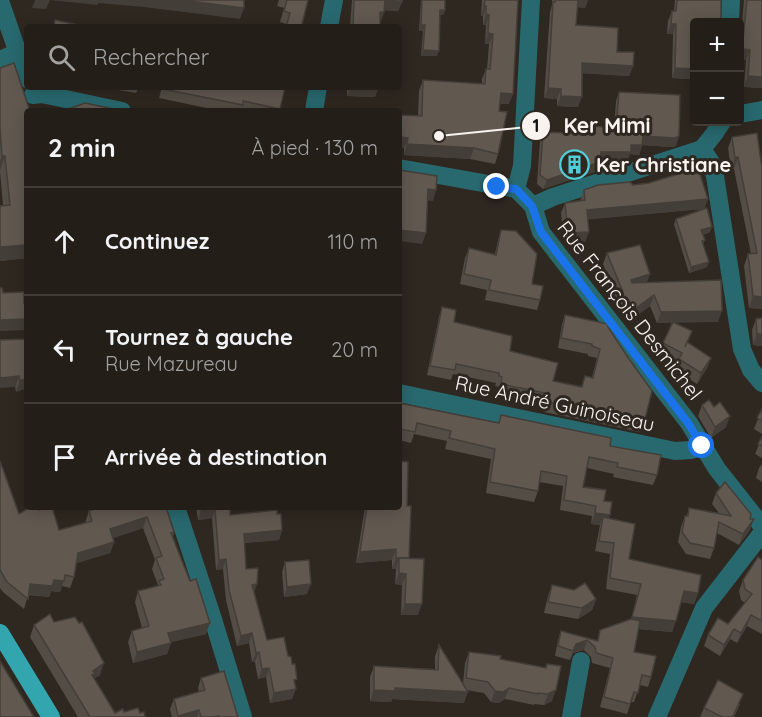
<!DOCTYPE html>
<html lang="fr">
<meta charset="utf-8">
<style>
:root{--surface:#231e18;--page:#2b2721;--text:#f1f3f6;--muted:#a3a2a2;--line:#403c37}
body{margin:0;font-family:Quicksand,sans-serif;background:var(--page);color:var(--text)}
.controls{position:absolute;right:18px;top:18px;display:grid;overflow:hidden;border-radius:6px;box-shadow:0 3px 15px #0003}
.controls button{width:54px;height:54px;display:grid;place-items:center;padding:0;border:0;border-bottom:2px solid var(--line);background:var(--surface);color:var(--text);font:30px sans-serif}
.stop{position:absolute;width:18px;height:18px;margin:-14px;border:4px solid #1a73e8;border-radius:50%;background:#fff}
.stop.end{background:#1a73e8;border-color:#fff;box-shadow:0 2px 6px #0008}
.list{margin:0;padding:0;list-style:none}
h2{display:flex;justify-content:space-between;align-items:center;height:78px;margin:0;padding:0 24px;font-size:26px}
h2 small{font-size:20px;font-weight:400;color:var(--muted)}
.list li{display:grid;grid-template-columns:39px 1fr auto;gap:18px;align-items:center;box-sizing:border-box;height:108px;padding:0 24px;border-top:2px solid var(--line)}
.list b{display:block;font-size:22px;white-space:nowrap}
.list p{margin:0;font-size:20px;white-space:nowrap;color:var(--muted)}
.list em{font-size:20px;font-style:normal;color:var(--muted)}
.icon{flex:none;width:33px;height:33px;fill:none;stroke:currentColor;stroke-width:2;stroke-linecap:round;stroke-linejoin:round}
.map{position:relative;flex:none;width:762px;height:717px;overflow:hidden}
.search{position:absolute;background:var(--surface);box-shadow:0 3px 15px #0003;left:24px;top:24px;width:378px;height:66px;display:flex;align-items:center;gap:15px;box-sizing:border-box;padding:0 21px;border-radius:6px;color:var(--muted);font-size:22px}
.panel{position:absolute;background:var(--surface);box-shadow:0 3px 15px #0003;left:24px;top:108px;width:378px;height:402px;border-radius:6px}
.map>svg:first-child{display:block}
</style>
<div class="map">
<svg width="762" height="717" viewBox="0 0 762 717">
<rect width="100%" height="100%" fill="#2f2820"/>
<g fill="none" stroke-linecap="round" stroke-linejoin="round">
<g stroke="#28696f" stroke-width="18">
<polyline points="0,1 27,79"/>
<polyline points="730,22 731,0"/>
<polyline points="329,27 334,0"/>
<polyline points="0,60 18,52"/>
<polyline points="33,95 42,94 122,111"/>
<polyline points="314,111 318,87"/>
<polyline points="740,114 762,110"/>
<polyline points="702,149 710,161 715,176 742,349 751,370 762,383"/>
<polyline points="399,168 516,189 533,206 553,197 702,149 714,134 722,122"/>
<polyline points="516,189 522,166 531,0"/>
<polyline points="533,206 541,232 689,423 717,469 762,526"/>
<polyline points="399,393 675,451 691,450 703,446"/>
<polyline points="176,507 212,616 243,717"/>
<polyline points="571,717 581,661"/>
<polyline points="657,717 704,608 762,533"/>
</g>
<polyline stroke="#33a5ae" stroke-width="18" points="0,633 51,717"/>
</g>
<g fill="#534d45">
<polygon points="279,0 308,0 302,24 307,27 285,27 286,24 280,22 284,8 277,6"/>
<polygon points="352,0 402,0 402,2 398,11 384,10 380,21 380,27 350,27"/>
<polygon points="421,0 445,0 445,10 443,15 440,15 437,56 421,56 423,31 419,31"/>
<polygon points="482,0 518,0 509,104 500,104 498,154 495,164 470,159 404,155 404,148 399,148 418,116 419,91 423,80 482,84 482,79 486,69 487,69 489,44 485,44 486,25 483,25 483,16 481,16"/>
<polygon points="552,0 588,0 585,8 577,7 576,25 617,52 633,66 629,76 582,73 578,107 557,106 557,99 544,98 550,12 552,5"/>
<polygon points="675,0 721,0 694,22 694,106 691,105 692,79 672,78 673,34 667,34 668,21 672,11 674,11"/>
<polygon points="744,0 762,0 762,88 744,87 746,60 740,60 740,46"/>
<polygon points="0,68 27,258 0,261 0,206 3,205 0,172"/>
<polygon points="101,87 139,87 136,93"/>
<polygon points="162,87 285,87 279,111 221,111 159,98"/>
<polygon points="347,87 378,87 375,97 347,96"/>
<polygon points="619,92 676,146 671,147 642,145 639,155 630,154 627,161 600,161 597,171 543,189 537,184 540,141 543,132 592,134 595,126 614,128 616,101"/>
<polygon points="757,133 762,309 749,308 744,266 748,254 751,254 734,169 731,169 728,148 732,137"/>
<polygon points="633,185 708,199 704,209 710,232 703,235 705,240 703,244 707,267 689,273 674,224 676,219 702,209 588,219 585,242 564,242 561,213 565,203 580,201 584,190"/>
<polygon points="501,230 540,300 537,310 485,300 487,290 460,284 465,258 469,248 495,254 498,240"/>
<polygon points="607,253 647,282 718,322 674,322 688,343 711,358 707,368 697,384 675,369 677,363 659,353 672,322 657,323 650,306 628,322 615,306 617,300 603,264"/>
<polygon points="442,307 454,322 510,351 553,381 581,387 585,376 592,377 597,358 588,356 588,354 558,348 562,324 565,315 608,327 644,423 640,432 544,412 546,404 497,394 499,387 495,386 496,383 453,374 451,380 427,375 439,317"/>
<polygon points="762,318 762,346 753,345 752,330 756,319"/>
<polygon points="27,339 27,388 16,392 15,387"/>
<polygon points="399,403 498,423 501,415 610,446 657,475 653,485 613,477 614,474 587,468 583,487 604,501 609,519 629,559 698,593 694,604 681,602 672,632 638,629 634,652 651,677 648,687 640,685 634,702 631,702 627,714 600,707 610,668 592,663 591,657 584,650 573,653 570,660 555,656 558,640 561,631 597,641 600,630 631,620 637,595 606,589 610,554 595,551 600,525 591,524 592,516 560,510 563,486 539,482 538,491 534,502 486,493 491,459 445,449 447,441 414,434 411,443 399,440"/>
<polygon points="702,405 726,427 711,438 698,416"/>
<polygon points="762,409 762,434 754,429"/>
<polygon points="762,437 762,458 755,454"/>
<polygon points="0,461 19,514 39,510 59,530 85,523 89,511 166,507 174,532 173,536 206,634 171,642 167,654 133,663 128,642 132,631 142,628 135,602 138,591 157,586 158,585 152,569 155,560 143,528 113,538 114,542 110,553 76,563 74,577 70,588 62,586 60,592 51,591 49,597 28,595 24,609 3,592 0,588"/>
<polygon points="762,464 762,482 756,478 759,468"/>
<polygon points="716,493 750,530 739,545 717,533 714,548 710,559 686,554 678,542 681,527 685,516 687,516 689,508 719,513 712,504"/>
<polygon points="407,506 409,558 418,615 401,615 402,585 395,584 396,569 392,569 392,560 356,563 365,507 399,507"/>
<polygon points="196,507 230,507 230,515 277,514 282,530 279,540 244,543 246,569 254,593 267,640 288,656 295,684 292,699 270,703 266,677 258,679 255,662 252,662 249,643 237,646 226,600 223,569 216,570 212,518 198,520"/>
<polygon points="762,560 762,634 747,626 737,643 730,639 720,656 704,646 708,635 728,624 745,603 741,600 739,591 743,580"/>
<polygon points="285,562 307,594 284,597 282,572"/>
<polygon points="552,585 596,599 592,610 578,619 544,613 548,596"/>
<polygon points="54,622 100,675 94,678 115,713 140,713 145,717 78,717 30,637 34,625"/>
<polygon points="439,645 463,684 465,663 469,652 545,668 547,664 552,701 544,705 534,704 534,705 505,699 499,703 491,702 484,693 466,690 464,703 392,699 391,702 370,701 370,677 374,666 435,669 435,656"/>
<polygon points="201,678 238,717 172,717 170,709 174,699 199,692 198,688"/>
<polygon points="740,704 734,717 700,717 704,708"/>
</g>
<g fill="#443e38">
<polygon points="35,0 181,0 244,8 240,19 144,7 98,3 98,5 50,0 46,9 32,8"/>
<polygon points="577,0 588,0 585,8 574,7"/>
<polygon points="385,1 402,2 398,11 381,10"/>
<polygon points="484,6 486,6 483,16 481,16"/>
<polygon points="440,10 445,10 443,15 438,15"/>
<polygon points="380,12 384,12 381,21 377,21"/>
<polygon points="486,14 489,15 486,25 483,25"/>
<polygon points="671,24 676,24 673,34 667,34"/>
<polygon points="421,25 425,25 423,31 419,31"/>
<polygon points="488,33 493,34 489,44 485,44"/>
<polygon points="742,49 750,50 746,60 740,60 740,56"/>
<polygon points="423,50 439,51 437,56 421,56"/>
<polygon points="582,63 633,66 629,76 578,73"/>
<polygon points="675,68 694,69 694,72 692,79 672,78"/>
<polygon points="748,76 762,77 762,88 744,87"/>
<polygon points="350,87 378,89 375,97 347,96"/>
<polygon points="548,88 561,89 557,99 544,98"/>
<polygon points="501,93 513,94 509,104 497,104"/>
<polygon points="694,95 694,106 691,105"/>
<polygon points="561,96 582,97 578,107 557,106"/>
<polygon points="643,136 679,136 676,146 671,147 642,145 639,155 630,154 627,161 597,161 601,152 631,145"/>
<polygon points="399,137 408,138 404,148 399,148"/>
<polygon points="407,144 474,148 470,159 404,155"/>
<polygon points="2,156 5,156 0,170 0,161"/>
<polygon points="738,157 734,169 731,169 735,158"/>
<polygon points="600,162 597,171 543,189 547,180"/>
<polygon points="428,189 436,190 433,201 424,200"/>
<polygon points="708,199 704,209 583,220 587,210"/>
<polygon points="712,227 710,232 699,236 701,230"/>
<polygon points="399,230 426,233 422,244 399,241"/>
<polygon points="589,232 585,242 564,242 568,233"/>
<polygon points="27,245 27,258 0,261 0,247"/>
<polygon points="709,262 707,267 689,273 691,267"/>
<polygon points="650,274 646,285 627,291 631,280"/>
<polygon points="654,295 650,306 628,322 632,311"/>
<polygon points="753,296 762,297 762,309 749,308"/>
<polygon points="722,311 718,322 657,323 661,312"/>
<polygon points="27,319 27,330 0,331 0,320"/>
<polygon points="757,334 762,334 762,346 753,345"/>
<polygon points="711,358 707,368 697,384 701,373"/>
<polygon points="19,376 15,387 0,388 0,378"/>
<polygon points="27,378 27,388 16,392 20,381"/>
<polygon points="730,416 726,427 711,438 715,427"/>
<polygon points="215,509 212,518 198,520 201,510"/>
<polygon points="595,513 610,515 606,526 603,517 600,525 591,524"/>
<polygon points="147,517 143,528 106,540 110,529"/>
<polygon points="754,519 750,530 739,545 743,534"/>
<polygon points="282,530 279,540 240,543 244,534"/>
<polygon points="114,542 110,553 74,564 78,553"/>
<polygon points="396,549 392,560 356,563 360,552"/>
<polygon points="396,558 399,558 396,569 392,569"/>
<polygon points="226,559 223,569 216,570 219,560"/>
<polygon points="399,573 406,574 402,585 395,584"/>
<polygon points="54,580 64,581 60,592 51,591 49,597 26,594 30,584"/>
<polygon points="257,584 254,594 252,585"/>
<polygon points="311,584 307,594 284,597 287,587"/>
<polygon points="684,591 698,593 694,604 680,602"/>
<polygon points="596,599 592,610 578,619 582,608"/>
<polygon points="405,604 422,604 418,615 401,615"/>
<polygon points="751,615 747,626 737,643 741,633"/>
<polygon points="632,617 676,621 672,632 628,628"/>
<polygon points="210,623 206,634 164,644 168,633"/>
<polygon points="734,629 730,639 720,656 724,645"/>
<polygon points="252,633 249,643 237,646 241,636"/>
<polygon points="587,640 584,650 573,653 570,660 576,644"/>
<polygon points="171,643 167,654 133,663 137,652"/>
<polygon points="259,652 255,662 252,662 256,653"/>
<polygon points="104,663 100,675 92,680 93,671"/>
<polygon points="269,668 266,677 258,679 262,669"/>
<polygon points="395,688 468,692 464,703 392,699 391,702 370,701 374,690"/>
<polygon points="509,688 505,699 499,703 491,702 495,691"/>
<polygon points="296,689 292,699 270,703 274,693"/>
<polygon points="556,690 552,701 544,705 548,694"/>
<polygon points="199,710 197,717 178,717 178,716"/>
</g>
<g fill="#615950" stroke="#443e38" stroke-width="1.5">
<polygon points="181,0 244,0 244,8"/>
<polygon points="287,0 308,0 302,24 308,26 307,27 286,27 290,13 284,11"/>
<polygon points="354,0 402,0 402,2 385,1 384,12 380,12 380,27 353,27"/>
<polygon points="422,0 445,0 445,10 440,10 439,51 423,50 425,25 421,25"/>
<polygon points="485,0 518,0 513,94 501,93 499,111 507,112 498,154 474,148 407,144 408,138 399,137 399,115 422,116 423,80 485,84 486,69 490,69 493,34 488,33 489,15 486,14 486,6 484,6"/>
<polygon points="556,0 578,0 576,25 618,28 617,52 634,52 633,66 582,63 582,97 561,96 561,89 548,88 553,2 555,2"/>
<polygon points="677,0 721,0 721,22 694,22 694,69 675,68 676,24 671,24 672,11 676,11"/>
<polygon points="747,0 762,0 762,77 748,76 750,50 742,49"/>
<polygon points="55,20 87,27 54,27"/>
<polygon points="14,63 30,111 27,111 27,245 0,247 0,206 10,205 5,156 2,156 0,128 0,68"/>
<polygon points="163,87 285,87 280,109 243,101 243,105 163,89"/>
<polygon points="350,87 378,87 378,89"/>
<polygon points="619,92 680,95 679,136 675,138 643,136 642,145 631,145 631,152 601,152 600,162 547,180 540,175 543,132 595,134 595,126 616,129"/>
<polygon points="85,103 123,111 63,111"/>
<polygon points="333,109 353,111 333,111"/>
<polygon points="757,133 762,168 762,297 753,296 748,254 757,253 738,157 735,158 732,137"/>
<polygon points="698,168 708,199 587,210 589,232 568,233 565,203 585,200 584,190 598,185 630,182 633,185 649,183"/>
<polygon points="399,170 437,176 436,190 428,189 426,233 399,230"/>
<polygon points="707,208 712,227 701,230 705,240 702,241 709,262 691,267 676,219"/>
<polygon points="501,230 516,231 537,254 532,284 543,286 540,300 489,290 491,280 464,274 469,248 496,255"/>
<polygon points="640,245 650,274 631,280 632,283 721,280 722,311 661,312 654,295 632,311 619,295 623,292 607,253"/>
<polygon points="0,288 2,288 3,293 24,292 24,303 27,303 27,319 0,320"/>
<polygon points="442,307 456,310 454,322 512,336 510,351 558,363 553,381 582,387 585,376 593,378 600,349 592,346 592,344 561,338 565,315 608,324 608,327 627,356 652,391 644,423 548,402 550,394 501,384 502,377 499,376 499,373 456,364 455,370 430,366"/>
<polygon points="762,318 762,334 757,334 756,319"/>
<polygon points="673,322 692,331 685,347 687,342 711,358 701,373 679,359 682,353 663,343"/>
<polygon points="27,339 27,378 20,381 19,376 0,378 0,340"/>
<polygon points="709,400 714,407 720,402 730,416 715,427 702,405"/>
<polygon points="399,403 499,423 501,415 611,438 610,446 661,455 657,475 617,467 618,463 589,457 583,487 606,490 604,501 612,502 610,515 595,513 596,506 564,500 567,476 541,471 538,491 490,482 495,449 449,438 451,431 417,423 415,432 399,429"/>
<polygon points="762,409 762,421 757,418"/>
<polygon points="762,437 762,446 758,444"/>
<polygon points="0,461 19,514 31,507 38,507 39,510 45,507 52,507 59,530 92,521 89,511 101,507 166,507 174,532 171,533 190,581 196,579 210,623 168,633 171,643 137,652 132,631 149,626 138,591 161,585 159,581 164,579 156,558 162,556 147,517 110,529 114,542 78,553 74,577 65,575 64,581 54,580 52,586 30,584 28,599 7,582 0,570"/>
<polygon points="399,461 408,462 407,506 411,506 409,558 396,558 396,549 360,552 367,507 399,507"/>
<polygon points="725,482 751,514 750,519 754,519 743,534 719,522 714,548 690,543 682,532 685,516 688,516 689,508 731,516 716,493"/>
<polygon points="201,507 230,507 230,515 277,510 277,514 281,514 282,530 244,534 246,569 258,568 257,584 252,585 267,640 284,637 288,656 291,657 292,664 295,664 297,679 294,680 296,689 274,693 269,668 262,669 259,652 256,653 252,633 241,636 229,590 226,559 219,560 215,509 201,510"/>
<polygon points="603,517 635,524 629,559 701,575 698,593 684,591 676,621 632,617 641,584 610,578 614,543 599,541"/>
<polygon points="758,557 762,560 762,621 751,615 741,633 734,629 724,645 708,635 718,618 728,624 752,594 745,589 743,580"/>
<polygon points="399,558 424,559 422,604 405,604 406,574 399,573"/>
<polygon points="309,560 311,584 287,587 285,562"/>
<polygon points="585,583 596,599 582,608 548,602 552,585 574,590"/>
<polygon points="50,614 54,622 75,617 79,623 82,622 104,663 93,671 95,674 92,675 115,713 123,709 124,712 138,708 140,713 144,712 145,717 90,717 34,625"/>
<polygon points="631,619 640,621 634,652 656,656 651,677 642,675 638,693 634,692 630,704 604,697 613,658 596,653 595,647 587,640 576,644 573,651 558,646 561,631 598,641 600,630"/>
<polygon points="439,645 468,692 395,688 395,691 374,690 374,666 438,670"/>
<polygon points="469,652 501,656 500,659 546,668 547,664 561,666 556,690 548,694 538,693 538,694 509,688 503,692 495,691 488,682 466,678"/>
<polygon points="0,661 34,717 0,717"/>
<polygon points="224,671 238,717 219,717 219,716 213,717 201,717 199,710 178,716 174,699 205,690 201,678"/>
<polygon points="718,680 743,694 733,716 730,717 722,717 704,708"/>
</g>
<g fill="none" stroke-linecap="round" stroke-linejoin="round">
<polyline stroke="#1a73e8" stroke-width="8" points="497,187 516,189 532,206 541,232 688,423 702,446"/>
</g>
<defs>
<symbol id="building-ring" viewBox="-11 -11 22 22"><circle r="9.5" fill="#2f2820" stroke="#52ccd6" stroke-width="1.5"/><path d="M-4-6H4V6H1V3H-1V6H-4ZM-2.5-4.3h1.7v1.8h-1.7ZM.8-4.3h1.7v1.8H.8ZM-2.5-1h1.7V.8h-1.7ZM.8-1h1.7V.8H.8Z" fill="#52ccd6"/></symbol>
</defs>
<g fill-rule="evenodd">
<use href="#building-ring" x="558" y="148" width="33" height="33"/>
</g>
<g text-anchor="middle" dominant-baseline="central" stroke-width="6" stroke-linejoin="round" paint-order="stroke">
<g font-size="20" font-weight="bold" fill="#f8f3ee" stroke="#2f2820" text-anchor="start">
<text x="596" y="164">Ker Christiane</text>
</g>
<g font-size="20" fill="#f8f3ee" stroke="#2f2820">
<text transform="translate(630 310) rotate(52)">Rue François Desmichel</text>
<text transform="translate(555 403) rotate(12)">Rue André Guinoiseau</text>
</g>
</g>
<path fill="none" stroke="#f8f3ee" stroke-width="2" d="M439 136L536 126"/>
<g fill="#f8f3ee" stroke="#2f2820" stroke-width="2">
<circle cx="439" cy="136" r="6"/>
<circle cx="536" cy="126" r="15"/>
</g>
<g font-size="18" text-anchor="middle" font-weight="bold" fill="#111">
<text x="536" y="132">1</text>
</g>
<g font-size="21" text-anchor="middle" font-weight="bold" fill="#f8f3ee" stroke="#2f2820" stroke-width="6" stroke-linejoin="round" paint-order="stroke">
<text x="607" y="133">Ker Mimi</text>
</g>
</svg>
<div class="controls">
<button>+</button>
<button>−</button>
</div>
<div class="stop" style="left:702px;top:446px"></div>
<div class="stop end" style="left:497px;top:187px"></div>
<div class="search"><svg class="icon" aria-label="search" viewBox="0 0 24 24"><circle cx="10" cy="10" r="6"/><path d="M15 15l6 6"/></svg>Rechercher</div>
<section class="panel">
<h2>2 min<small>À pied · 130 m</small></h2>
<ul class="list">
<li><svg class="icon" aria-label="ahead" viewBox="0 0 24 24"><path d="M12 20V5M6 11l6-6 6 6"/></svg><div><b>Continuez</b></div><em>110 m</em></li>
<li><svg class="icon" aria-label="left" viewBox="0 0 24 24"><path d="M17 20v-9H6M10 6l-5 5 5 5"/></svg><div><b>Tournez à gauche</b><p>Rue Mazureau</p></div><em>20 m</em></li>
<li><svg class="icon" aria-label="arrive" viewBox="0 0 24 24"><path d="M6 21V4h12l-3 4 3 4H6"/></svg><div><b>Arrivée à destination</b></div></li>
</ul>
</section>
</div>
